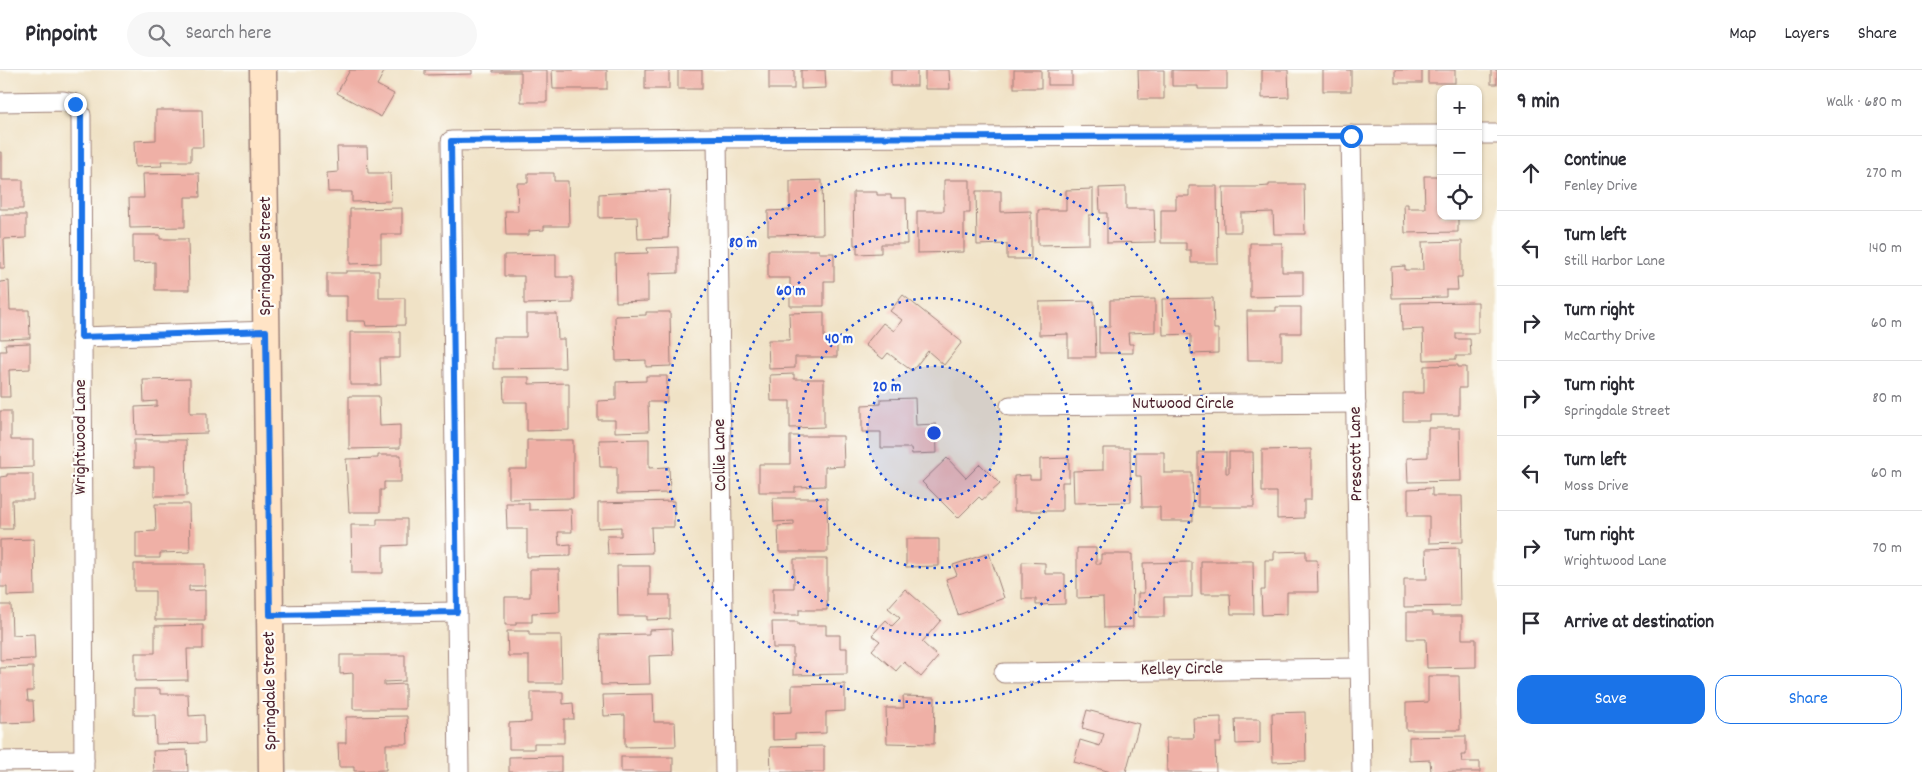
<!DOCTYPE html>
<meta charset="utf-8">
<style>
:root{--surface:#fff;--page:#f7f7f7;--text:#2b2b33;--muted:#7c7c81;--line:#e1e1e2;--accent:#1a73e8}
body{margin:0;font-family:Dekko,sans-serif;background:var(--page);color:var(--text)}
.controls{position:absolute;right:15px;top:15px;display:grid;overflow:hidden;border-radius:10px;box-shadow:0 1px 4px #0004}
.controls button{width:45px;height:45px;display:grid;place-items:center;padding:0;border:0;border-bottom:1px solid var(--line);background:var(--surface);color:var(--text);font:25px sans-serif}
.stop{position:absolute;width:15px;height:15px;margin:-11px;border:4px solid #1a73e8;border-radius:50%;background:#fff}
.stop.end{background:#1a73e8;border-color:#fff;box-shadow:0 1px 5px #0008}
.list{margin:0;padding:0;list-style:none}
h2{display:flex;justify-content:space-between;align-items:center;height:65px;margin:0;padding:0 20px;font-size:21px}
h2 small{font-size:16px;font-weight:400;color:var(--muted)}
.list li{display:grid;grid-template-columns:32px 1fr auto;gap:15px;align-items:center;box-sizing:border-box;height:75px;padding:0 20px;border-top:1px solid var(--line)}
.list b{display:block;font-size:19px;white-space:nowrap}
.list p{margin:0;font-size:16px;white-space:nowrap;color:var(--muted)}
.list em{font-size:16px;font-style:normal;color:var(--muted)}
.actions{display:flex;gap:10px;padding:15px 20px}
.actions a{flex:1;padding:11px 0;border:1px solid var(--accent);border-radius:15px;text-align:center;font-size:18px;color:var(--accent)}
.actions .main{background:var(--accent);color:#fff}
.icon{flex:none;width:28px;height:28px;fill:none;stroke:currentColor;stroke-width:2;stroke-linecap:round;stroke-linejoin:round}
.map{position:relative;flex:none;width:1497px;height:702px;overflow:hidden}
header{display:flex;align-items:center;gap:30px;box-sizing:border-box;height:70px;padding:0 25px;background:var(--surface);border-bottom:1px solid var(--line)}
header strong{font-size:24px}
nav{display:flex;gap:28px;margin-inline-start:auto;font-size:18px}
.search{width:350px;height:45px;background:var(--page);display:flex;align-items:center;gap:12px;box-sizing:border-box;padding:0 18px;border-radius:28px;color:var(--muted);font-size:19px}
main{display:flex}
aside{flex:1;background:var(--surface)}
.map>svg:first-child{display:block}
</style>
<header>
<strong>Pinpoint</strong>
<div class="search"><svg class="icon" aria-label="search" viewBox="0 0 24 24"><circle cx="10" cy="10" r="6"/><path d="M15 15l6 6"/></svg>Search here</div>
<nav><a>Map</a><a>Layers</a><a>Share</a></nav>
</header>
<main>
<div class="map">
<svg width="1497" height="702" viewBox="0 0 1497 702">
<rect width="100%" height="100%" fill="#fdfcf7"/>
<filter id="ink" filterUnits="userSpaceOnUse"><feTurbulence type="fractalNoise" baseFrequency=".02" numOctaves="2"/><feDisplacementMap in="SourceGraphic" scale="10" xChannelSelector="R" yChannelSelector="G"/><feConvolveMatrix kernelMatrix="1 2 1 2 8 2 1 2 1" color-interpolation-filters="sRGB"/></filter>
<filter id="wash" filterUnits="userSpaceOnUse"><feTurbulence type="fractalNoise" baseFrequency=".0096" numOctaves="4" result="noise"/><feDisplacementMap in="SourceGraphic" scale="20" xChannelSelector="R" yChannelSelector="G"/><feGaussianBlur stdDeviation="1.12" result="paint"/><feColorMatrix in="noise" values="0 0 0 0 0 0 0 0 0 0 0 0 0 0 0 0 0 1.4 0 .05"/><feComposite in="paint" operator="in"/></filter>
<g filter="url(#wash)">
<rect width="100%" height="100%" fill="#f0e2c6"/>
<g id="blocks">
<g fill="#efb0a6">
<polygon points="350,0 385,0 377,15 394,24 381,47 337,23"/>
<polygon points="425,0 472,0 472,4 425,5"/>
<polygon points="493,0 547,0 547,32 521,32 521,2 493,2"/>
<polygon points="552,0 607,0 607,19 553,19"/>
<rect x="645" y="0" width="24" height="19"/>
<rect x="678" y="0" width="24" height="19"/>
<rect x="769" y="0" width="25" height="19"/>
<polygon points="801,0 825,0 826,18 801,19"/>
<rect x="891" y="0" width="26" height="16"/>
<polygon points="925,0 949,0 950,19 925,19"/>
<rect x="1014" y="0" width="27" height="18"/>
<rect x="1048" y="0" width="24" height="15"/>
<polygon points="1138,0 1164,0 1164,29 1139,29"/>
<polygon points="1172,0 1227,0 1227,19 1198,19 1198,16 1172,16"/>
<polygon points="1262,0 1288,0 1289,27 1262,28"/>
<rect x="1323" y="0" width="28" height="21"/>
<rect x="1395" y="0" width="27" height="13"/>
<rect x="1428" y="0" width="27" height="13"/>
<rect x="1491" y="0" width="6" height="14"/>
<polygon points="156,40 202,40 203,77 191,77 191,91 161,91 162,96 135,97 134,71 156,70"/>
<polygon points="337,77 367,77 368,103 390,103 391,131 352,132 352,122 328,122 327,103 338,102"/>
<polygon points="0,82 2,82 2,110 23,110 23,139 0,139"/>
<polygon points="199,103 200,127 185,127 185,157 130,158 129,128 144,128 143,104"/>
<polygon points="528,103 554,103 554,111 568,111 569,156 544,156 544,160 529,161 529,165 506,165 505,141 518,141 517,113 528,113"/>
<polygon points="1424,106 1441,106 1441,146 1458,146 1458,162 1405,163 1404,134 1408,134 1408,138 1425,138"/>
<polygon points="822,110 823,164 768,165 768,141 790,140 790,111"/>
<polygon points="944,110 970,110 970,143 964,143 964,182 917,183 917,141 944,141"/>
<polygon points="1269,114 1304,114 1305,164 1274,164 1273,142 1241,143 1241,162 1224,162 1223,117 1256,117 1269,116"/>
<polygon points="1189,116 1217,116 1218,193 1191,193 1191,180 1186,180 1186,173 1161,173 1161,140 1176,140 1176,126 1189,126"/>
<polygon points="1126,117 1126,139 1154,139 1155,172 1107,173 1107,143 1100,143 1099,118"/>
<polygon points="1093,119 1093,145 1089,145 1089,174 1038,175 1038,140 1066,140 1066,120"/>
<polygon points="670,120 668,168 638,169 637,147 599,148 599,124"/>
<polygon points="976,121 1001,121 1001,142 1031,141 1031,189 1007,189 1007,174 977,175"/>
<polygon points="853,122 877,122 877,125 891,125 891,128 906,128 907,174 881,174 881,183 857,184 857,175 854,175"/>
<polygon points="402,138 402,164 381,164 381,193 350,194 350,139"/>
<polygon points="0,145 26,145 26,168 4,169 5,198 0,198"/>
<polygon points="133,165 160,165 160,169 188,169 189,220 155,220 155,192 133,193"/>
<polygon points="1462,171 1462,207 1457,207 1458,220 1446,220 1446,227 1392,228 1391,197 1405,196 1405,200 1423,200 1422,172"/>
<polygon points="1250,173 1282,173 1282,202 1303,202 1303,226 1250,227"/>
<polygon points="678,177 678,203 648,204 648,231 616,232 615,184 648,183 647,178"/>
<polygon points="768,180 819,180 819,183 834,183 834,211 824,211 824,236 790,236 790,208 768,208"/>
<polygon points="556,184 556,207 573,207 573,233 524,234 524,206 504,206 504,185"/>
<polygon points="346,201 379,201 379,228 405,228 405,255 366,256 365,251 347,251 347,226 327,226 327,203 346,203"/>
<polygon points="9,211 10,240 29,240 30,268 0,269 0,212"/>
<polygon points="903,225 962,272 944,295 928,281 912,301 888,283 883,289 865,275 883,253 894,261 902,250 890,241"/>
<polygon points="1213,228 1214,259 1218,259 1218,283 1191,284 1191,264 1163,265 1162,229"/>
<polygon points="1155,229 1155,262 1128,263 1129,274 1133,274 1133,283 1099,283 1099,257 1110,257 1110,230"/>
<polygon points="1094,231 1096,287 1068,287 1068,264 1039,265 1039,232"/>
<polygon points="1478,232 1478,263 1456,263 1456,269 1470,269 1471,286 1456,286 1456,289 1424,290 1423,259 1402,260 1401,233"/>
<polygon points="1276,237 1301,237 1301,263 1282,263 1282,290 1248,290 1247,241 1276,241"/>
<polygon points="646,242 670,242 671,296 646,297 646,290 616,291 615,246 646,245"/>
<polygon points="824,242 824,271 837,270 837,287 795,287 795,298 769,299 768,270 790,270 789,243"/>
<polygon points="526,244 557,244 558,269 564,269 565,298 493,299 493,267 526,267"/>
<polygon points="350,262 400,262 400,288 380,288 381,315 350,315"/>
<polygon points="30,273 30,299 9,300 10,327 0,327 0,281 6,281 5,274"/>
<polygon points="1458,295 1458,297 1466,297 1466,318 1459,318 1459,345 1430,345 1430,351 1403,351 1403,323 1424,323 1424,296"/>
<polygon points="794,304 794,309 824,309 824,357 790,358 790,331 771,331 770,305"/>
<polygon points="646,306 667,306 667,332 648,332 649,361 615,362 615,350 598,350 598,331 616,330 616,312 646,311"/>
<polygon points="503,307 529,307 529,314 569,313 569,360 527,361 527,332 504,332"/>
<polygon points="190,309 190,343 207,343 207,363 136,365 135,337 157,336 157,331 144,332 143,310"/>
<polygon points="349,326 379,326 380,356 400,355 400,378 349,379"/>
<polygon points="915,328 916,355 936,354 937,383 912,384 911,378 881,378 881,362 862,362 862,335 881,334 881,329"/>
<polygon points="0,341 11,341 11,370 33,370 33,397 0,398"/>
<polygon points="1428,358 1460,358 1461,411 1408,412 1407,388 1428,387"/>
<polygon points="790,366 843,366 844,396 825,397 825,416 795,417 795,422 759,422 759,394 790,394"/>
<polygon points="649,369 649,398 669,397 670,423 617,424 617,397 600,397 599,370"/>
<polygon points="134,370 186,370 187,426 154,426 154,397 134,397"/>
<polygon points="527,370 573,370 573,428 509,429 509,399 527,399"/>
<polygon points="1103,378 1130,378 1131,432 1074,433 1073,401 1103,400"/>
<polygon points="1311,379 1311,430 1304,430 1304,448 1277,449 1277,422 1262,422 1262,380"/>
<polygon points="1136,382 1164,382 1164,403 1192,403 1193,451 1160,451 1160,437 1142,437 1141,406 1136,406"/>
<polygon points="1198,382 1226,382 1226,403 1229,403 1229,382 1253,382 1254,437 1198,437"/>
<polygon points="378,385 401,385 401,412 384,412 384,420 380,420 380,442 349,442 346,389 378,388"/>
<polygon points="947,388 966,408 980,394 1000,414 982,430 979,427 958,448 922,412"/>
<polygon points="1069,388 1069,412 1062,412 1062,441 1014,441 1014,406 1030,405 1030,409 1040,409 1040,389"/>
<polygon points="7,404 33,404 33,430 12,430 13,459 0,459 0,407 7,406"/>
<polygon points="1432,418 1432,426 1462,426 1463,472 1429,473 1429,446 1408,446 1408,419"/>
<polygon points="773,428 827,428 828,482 779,482 778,456 794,455 794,451 774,452"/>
<polygon points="674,431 674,457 651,457 652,483 608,484 607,466 621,466 621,457 598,458 598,433"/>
<polygon points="506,433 529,433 529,440 571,439 572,462 558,462 559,475 571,474 571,486 527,487 527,459 507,459"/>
<polygon points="155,434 189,434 190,482 160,483 160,488 136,488 136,462 156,461"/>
<polygon points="377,449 407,449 407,475 383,476 383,503 352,503 351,455 377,455"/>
<polygon points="34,469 35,525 7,526 7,517 0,517 0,470"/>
<polygon points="906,469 939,469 939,496 906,497"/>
<polygon points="1077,478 1096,478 1096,494 1101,494 1101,484 1132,484 1133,557 1104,558 1103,527 1077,528"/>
<polygon points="1459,478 1460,536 1404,537 1404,509 1427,509 1426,479"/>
<polygon points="1306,481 1306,490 1317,490 1318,522 1287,522 1287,544 1262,545 1261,520 1265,520 1265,490 1274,490 1274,482"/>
<polygon points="989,483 1004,528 958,545 946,509 957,505 953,495"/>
<polygon points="794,489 827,489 827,540 799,540 799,545 773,545 773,518 794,518"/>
<polygon points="1201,491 1253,491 1254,544 1231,544 1230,524 1201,524"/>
<polygon points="1022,492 1045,493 1045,504 1065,504 1065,534 1036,535 1036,529 1022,529"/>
<polygon points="1192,492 1192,527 1164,527 1164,547 1138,547 1138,523 1144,523 1143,493"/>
<polygon points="134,494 205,494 205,516 189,516 189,521 205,520 205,550 155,550 155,521 134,521"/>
<polygon points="617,496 650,496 650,525 670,525 670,549 647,550 647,546 618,546"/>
<polygon points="530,499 559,499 560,542 532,543 532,552 516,552 516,555 505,555 505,527 530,527"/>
<polygon points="905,519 941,550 922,572 938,587 921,607 904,592 896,601 872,580 880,571 872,565 886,550 892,556 900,548 888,538"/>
<polygon points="0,535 11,535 12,565 34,564 35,589 0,590"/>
<polygon points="1407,542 1432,542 1432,546 1462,546 1462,569 1476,569 1476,597 1427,598 1426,569 1407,569"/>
<polygon points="772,552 798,552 798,555 826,555 826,565 840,565 840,578 847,578 847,604 793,605 793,578 773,578"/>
<polygon points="203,555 203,579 187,579 188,610 135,611 135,583 155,583 155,556"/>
<polygon points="672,559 673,585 649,586 650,614 601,615 600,565 649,564 649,560"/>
<polygon points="507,561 529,561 529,565 561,565 562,613 529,613 529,586 508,586"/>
<polygon points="340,585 405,585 405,611 384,612 384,615 405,614 405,639 353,639 353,603 340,604"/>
<polygon points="33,597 33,621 27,621 28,631 33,631 34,652 0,653 0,598"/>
<polygon points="1428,606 1459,606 1460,660 1406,660 1406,633 1428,632"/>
<polygon points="845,614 845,641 826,642 826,663 795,664 795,669 773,670 773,643 792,642 792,615"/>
<polygon points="134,619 160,619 160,624 188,624 189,646 204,645 205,673 156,674 155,645 134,645"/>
<polygon points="531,622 563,622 563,634 573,633 574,649 564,649 564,673 534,673 534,679 509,679 509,653 531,652"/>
<polygon points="653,624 654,652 675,652 676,676 625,677 625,645 604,646 603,625"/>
<polygon points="903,626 935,627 934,674 887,673 886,638 904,638"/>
<polygon points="1087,640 1139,654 1126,702 1111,702 1074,692 1080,670 1100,676 1104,664 1082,658"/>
<polygon points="1305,642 1306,691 1273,692 1272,643"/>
<polygon points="407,646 408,674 386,674 386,700 354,701 354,697 339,697 338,673 346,673 346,647"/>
<polygon points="1221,647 1221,673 1215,673 1216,702 1167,702 1166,668 1194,668 1193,648"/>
<polygon points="1235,649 1260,649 1260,673 1236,674"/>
<polygon points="1466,666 1466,685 1461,685 1462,692 1480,692 1480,702 1431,702 1430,690 1409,691 1409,667"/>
<polygon points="824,676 824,702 771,702 770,677"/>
<polygon points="187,680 188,702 154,702 153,681"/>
<polygon points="561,686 561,702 509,702 509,687"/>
<rect x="621" y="687" width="52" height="15"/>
</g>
</g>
</g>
<g filter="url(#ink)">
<use href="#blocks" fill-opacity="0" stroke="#9d8078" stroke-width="1"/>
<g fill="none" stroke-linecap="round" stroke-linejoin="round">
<defs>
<g id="street">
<polyline points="0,32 63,31 75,34 81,45 84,702"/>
<polyline points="1478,64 1497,64"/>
<polyline points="1351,65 1362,702"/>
<polyline points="717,68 725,702"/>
<polyline points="81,267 267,261"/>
<polyline points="1010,336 1356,333"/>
<polyline points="270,545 457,542"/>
<polyline points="1004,603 1360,598"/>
<polyline points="0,691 84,690"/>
<polyline points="459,702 451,71 717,68 1441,65"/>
</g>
<polyline id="secondary" points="263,0 272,702"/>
</defs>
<use href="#street" stroke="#9d8078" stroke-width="21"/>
<use href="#secondary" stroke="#9d8078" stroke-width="29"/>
<use href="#street" stroke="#fff" stroke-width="19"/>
<use href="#secondary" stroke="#ffe4c6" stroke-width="26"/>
</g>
</g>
<g fill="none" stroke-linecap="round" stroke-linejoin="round" filter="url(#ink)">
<polyline stroke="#1a73e8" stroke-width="6" points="75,34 81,45 81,267 266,261 270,545 457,542 451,71 717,68 1351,66"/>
</g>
<circle cx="934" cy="363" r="67" fill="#1d4ed8" fill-opacity=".12"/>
<g fill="none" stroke="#1d4ed8" stroke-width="2.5" stroke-dasharray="2.5 5">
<circle cx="934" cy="363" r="67"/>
<circle cx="934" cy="363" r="135"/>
<circle cx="934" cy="363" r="202"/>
<circle cx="934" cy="363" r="270"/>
</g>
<g text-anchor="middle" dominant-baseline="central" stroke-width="4.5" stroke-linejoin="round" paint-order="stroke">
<g font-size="18" fill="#4a1f2b" stroke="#fdfcf7">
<text transform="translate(266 186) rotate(-90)">Springdale Street</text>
<text x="1183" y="334">Nutwood Circle</text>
<text transform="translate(81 367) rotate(-90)">Wrightwood Lane</text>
<text transform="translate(1357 384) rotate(-91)">Prescott Lane</text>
<text transform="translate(721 385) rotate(-91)">Collie Lane</text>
<text transform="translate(1182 600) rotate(-1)">Kelley Circle</text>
<text transform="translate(271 621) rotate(-91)">Springdale Street</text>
</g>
</g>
<circle cx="934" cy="363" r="8" fill="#1d4ed8" stroke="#fdfcf7" stroke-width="2.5"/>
<g font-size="15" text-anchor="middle" font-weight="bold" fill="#1d4ed8" stroke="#fdfcf7" stroke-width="4.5" stroke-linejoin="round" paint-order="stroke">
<text x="743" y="177">80 m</text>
<text x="791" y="225">60 m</text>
<text x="839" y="273">40 m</text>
<text x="887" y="321">20 m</text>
</g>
</svg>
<div class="controls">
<button>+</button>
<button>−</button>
<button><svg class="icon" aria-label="locate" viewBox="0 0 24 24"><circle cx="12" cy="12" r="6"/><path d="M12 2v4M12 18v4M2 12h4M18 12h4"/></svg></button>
</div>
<div class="stop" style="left:1351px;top:66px"></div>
<div class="stop end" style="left:75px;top:34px"></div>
</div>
<aside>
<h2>9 min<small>Walk · 680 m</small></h2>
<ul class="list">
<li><svg class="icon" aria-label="ahead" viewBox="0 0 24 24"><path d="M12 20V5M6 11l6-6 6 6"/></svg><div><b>Continue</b><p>Fenley Drive</p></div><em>270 m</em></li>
<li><svg class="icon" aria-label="left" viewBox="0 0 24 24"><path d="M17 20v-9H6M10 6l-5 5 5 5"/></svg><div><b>Turn left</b><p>Still Harbor Lane</p></div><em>140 m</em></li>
<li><svg class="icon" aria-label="right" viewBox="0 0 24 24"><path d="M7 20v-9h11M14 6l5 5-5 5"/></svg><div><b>Turn right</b><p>McCarthy Drive</p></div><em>60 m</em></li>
<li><svg class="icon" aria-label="right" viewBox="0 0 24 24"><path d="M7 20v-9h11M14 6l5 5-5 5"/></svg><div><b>Turn right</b><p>Springdale Street</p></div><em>80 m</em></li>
<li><svg class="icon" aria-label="left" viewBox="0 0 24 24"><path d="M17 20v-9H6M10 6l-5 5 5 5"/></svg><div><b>Turn left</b><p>Moss Drive</p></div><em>60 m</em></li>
<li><svg class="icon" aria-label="right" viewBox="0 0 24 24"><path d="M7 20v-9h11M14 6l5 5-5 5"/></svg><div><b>Turn right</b><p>Wrightwood Lane</p></div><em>70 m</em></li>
<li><svg class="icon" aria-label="arrive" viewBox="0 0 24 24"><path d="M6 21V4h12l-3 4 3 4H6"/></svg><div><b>Arrive at destination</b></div></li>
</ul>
<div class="actions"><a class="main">Save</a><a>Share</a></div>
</aside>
</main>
